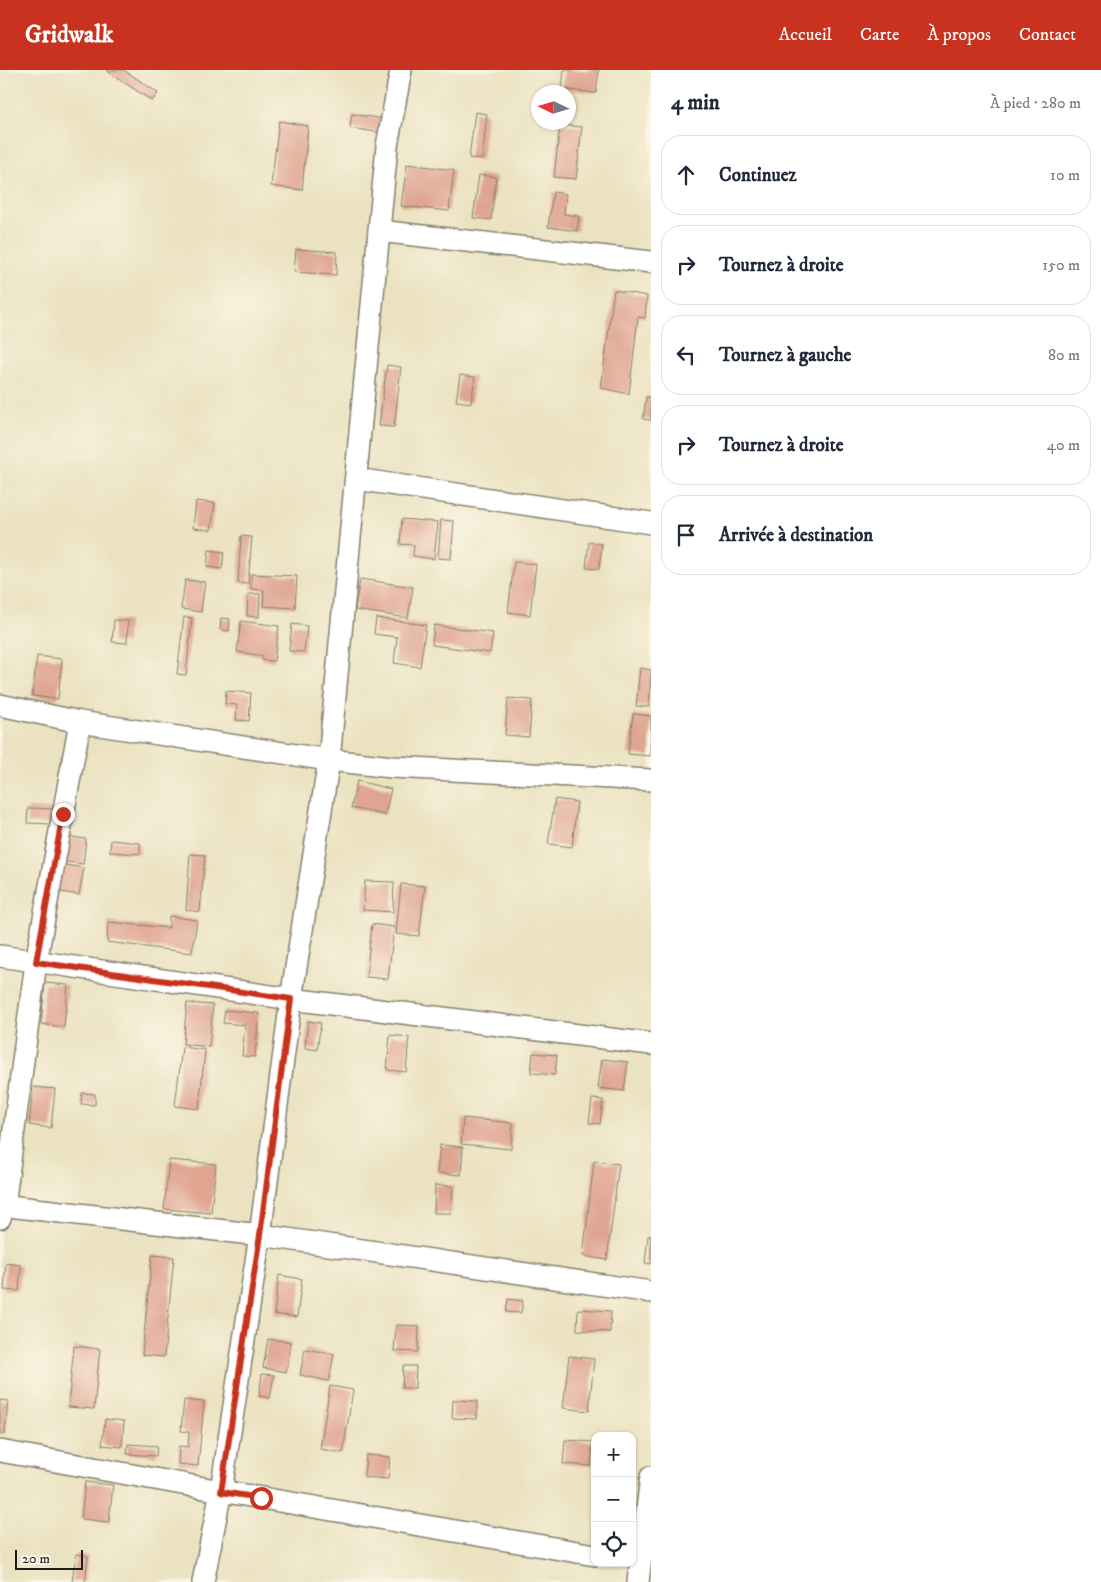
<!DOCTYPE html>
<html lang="fr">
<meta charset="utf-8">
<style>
:root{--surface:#fff;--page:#f6f6f7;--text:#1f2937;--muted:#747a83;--line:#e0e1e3;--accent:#c8321e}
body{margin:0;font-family:"IM FELL DW Pica",serif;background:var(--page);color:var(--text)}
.controls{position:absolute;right:15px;bottom:15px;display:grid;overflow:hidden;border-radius:10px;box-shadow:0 1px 4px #0004}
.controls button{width:45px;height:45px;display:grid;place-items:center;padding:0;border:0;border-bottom:1px solid var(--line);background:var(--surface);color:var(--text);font:25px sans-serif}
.compass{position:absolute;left:531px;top:15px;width:45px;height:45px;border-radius:50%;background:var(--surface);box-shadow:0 1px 4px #0004;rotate:274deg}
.scale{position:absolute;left:15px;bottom:12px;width:68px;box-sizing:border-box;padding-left:5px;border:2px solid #1c1c1c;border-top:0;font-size:14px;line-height:18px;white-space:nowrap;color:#1c1c1c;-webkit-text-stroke:4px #fcf5e5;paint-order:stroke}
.stop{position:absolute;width:15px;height:15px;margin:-11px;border:4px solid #c8321e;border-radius:50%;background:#fff}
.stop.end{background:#c8321e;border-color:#fff;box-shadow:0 1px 5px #0008}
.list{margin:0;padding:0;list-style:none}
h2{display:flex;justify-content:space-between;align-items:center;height:65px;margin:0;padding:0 20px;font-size:21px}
h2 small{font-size:16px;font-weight:400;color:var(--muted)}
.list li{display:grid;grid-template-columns:32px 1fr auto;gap:15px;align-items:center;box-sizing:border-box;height:80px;margin:0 10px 10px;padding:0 10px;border:1px solid var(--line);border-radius:20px}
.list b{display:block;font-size:19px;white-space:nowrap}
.list em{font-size:16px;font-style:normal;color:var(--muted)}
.icon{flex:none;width:28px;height:28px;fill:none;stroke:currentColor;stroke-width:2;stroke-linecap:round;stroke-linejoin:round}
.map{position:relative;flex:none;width:651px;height:1512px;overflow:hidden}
header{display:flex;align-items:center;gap:30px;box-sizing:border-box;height:70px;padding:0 25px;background:var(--accent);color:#fff}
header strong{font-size:24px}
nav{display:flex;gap:28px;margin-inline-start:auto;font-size:18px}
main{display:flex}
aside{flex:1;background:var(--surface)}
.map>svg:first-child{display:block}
</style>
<header>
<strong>Gridwalk</strong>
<nav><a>Accueil</a><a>Carte</a><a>À propos</a><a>Contact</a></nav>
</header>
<main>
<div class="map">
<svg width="651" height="1512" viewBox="0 0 651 1512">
<rect width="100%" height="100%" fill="#fcf5e5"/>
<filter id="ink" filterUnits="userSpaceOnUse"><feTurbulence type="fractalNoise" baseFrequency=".02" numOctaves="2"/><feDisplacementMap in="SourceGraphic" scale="10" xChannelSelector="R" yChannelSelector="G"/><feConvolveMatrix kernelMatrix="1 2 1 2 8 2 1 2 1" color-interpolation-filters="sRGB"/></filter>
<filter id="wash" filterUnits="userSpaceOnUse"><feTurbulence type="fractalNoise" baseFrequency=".0096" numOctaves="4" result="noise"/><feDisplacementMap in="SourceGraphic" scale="20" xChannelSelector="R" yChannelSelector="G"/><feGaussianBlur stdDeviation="1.12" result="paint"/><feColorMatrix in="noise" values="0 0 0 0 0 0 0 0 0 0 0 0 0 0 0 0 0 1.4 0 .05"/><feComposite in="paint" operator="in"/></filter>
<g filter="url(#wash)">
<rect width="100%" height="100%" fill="#eae2c0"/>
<g id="blocks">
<g fill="#dfa591">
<polygon points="106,0 124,0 158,23 152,31"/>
<polygon points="564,0 599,0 596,23 562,19"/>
<polygon points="475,42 487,44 482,90 469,88"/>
<polygon points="352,44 385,49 383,63 350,58"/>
<polygon points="279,51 308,56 302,120 271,116"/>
<polygon points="560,55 582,57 576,109 554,107"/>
<polygon points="407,94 454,100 449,141 401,136"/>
<polygon points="479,105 496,107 491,150 473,148"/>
<polygon points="553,122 566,124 564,144 579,146 577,161 548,157"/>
<polygon points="296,179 337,182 336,205 294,202"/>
<polygon points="614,220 647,226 645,248 638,247 629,324 601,318"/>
<polygon points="387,295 401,297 394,357 379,356"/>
<polygon points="460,305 475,307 471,333 456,331"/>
<polygon points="646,327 651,327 651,350 643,349"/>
<polygon points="196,431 215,433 211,460 193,458"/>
<polygon points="402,449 438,452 434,489 413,486 414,475 400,474"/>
<polygon points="441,450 454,451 451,489 438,488"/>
<polygon points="241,466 252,467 248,514 238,513"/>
<polygon points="589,472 602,474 599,499 586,498"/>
<polygon points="209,480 224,482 222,499 207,497"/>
<polygon points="514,492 536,494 530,545 508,542"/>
<polygon points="251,504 297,506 295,538 263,536 264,520 251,519"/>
<polygon points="360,509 413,517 408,548 355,540"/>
<polygon points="185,510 205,512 201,542 181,539"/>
<polygon points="248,524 260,524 259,547 247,546"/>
<polygon points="184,547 192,548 186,605 177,604"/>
<polygon points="221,548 230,549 229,561 220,560"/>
<polygon points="376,548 426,555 420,597 394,593 397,567 374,564"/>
<polygon points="114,550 128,551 127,573 112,572"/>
<polygon points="241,551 279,556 274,591 262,590 263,586 237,582"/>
<polygon points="292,554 307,556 304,582 289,581"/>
<polygon points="434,555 493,563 490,583 432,575"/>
<polygon points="37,586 62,589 58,629 32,626"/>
<polygon points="640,598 651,600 649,637 636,636"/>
<polygon points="226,621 251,623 249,651 236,650 237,635 225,634"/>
<polygon points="508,628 532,630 529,667 505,665"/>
<polygon points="633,644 651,646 650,686 628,684"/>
<polygon points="357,711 391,719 385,745 351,738"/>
<polygon points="555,729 577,732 572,777 548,774"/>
<polygon points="28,738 53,739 52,754 27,753"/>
<polygon points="64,766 86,769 83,794 61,791"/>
<polygon points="111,770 140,773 140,784 110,782"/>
<polygon points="190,784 205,785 200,842 186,840"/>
<polygon points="60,794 84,798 79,825 55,821"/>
<polygon points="365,811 394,812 393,842 363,840"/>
<polygon points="401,814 425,816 419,866 396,864"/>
<polygon points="169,846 197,850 192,883 107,872 108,852 169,858"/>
<polygon points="372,854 394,857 388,909 366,907"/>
<polygon points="45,913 68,915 64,957 41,954"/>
<polygon points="187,933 213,935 209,977 183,974"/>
<polygon points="225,940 259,943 255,987 242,986 245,955 223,953"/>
<polygon points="308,951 321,953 317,980 305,978"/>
<polygon points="390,965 409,967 406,1002 387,1000"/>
<polygon points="182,977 205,980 199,1039 175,1036"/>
<polygon points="533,983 557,985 555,1005 531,1003"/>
<polygon points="602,989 628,992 624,1021 598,1018"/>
<polygon points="33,1017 55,1019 51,1058 29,1055"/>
<polygon points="82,1023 95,1024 95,1035 81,1034"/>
<polygon points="592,1029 603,1030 600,1054 589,1053"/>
<polygon points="463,1048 513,1053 511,1079 461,1074"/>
<polygon points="440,1075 463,1077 461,1105 437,1103"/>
<polygon points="169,1090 216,1094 211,1143 164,1139"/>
<polygon points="594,1091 619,1094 607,1190 583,1186"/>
<polygon points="435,1115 453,1116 451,1143 434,1143"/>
<polygon points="648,1166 651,1166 651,1194 645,1193"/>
<polygon points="152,1185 174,1187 164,1287 142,1285"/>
<polygon points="6,1193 21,1195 19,1221 4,1220"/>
<polygon points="279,1205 302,1209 297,1247 274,1244"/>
<polygon points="508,1229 523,1231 521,1243 506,1242"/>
<polygon points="578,1239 611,1241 610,1262 577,1260"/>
<polygon points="396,1255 419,1256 418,1282 394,1281"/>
<polygon points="268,1269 291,1272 286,1302 263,1298"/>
<polygon points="74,1276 100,1279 94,1339 68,1337"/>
<polygon points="305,1279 334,1284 329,1311 300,1305"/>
<polygon points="569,1286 594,1289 589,1341 563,1338"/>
<polygon points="403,1296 416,1296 415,1318 402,1318"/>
<polygon points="262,1304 274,1305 270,1328 259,1326"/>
<polygon points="330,1316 353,1320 343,1383 320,1379"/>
<polygon points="0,1330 8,1331 5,1364 0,1364"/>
<polygon points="184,1330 204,1332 198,1396 178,1394 179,1376 188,1377 189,1362 181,1361"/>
<polygon points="453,1330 477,1331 477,1349 452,1348"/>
<polygon points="105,1349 124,1351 122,1377 102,1375"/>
<polygon points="565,1370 593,1372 591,1396 563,1394"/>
<polygon points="128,1374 157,1376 156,1386 127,1384"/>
<polygon points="366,1385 390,1387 388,1409 364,1407"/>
<polygon points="85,1412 113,1415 109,1452 81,1449"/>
<polygon points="76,1484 88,1486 85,1512 72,1512"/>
</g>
</g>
</g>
<g filter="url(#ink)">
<use href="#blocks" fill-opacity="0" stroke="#837f6e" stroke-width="1"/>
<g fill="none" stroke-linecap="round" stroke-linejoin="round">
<defs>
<g id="minor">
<polyline points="379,161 651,192"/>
<polyline points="356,409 651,453"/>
<polyline points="0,635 80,652 329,690 392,697 651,710"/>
<polyline points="0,886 291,929 651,974"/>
<polyline points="0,1135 260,1165 651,1222"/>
<polyline points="0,1148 4,1136 36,892 80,652"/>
<polyline points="0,1381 221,1421 595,1485"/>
<polyline points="203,1512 221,1421 260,1165 291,929 329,690 387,76 401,0"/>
<polyline points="638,1512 651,1407"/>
</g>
</defs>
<use href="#minor" stroke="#837f6e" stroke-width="24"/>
<use href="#minor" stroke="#fff" stroke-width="21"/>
</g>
</g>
<g fill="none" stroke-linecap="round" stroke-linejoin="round" filter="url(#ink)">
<polyline stroke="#c8321e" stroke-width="6" points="63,744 36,892 291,929 260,1165 221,1422 261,1428"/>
</g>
</svg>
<div class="controls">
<button>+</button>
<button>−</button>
<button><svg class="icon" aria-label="locate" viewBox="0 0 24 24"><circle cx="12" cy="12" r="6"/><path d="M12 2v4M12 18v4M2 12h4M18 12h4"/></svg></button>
</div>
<svg class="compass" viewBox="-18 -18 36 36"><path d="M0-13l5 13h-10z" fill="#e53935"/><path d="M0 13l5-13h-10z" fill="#747a83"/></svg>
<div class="scale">20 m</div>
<div class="stop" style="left:261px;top:1428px"></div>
<div class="stop end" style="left:63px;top:744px"></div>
</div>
<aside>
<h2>4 min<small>À pied · 280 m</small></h2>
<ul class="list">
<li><svg class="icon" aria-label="ahead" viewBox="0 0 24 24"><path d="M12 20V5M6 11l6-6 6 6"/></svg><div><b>Continuez</b></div><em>10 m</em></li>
<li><svg class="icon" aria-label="right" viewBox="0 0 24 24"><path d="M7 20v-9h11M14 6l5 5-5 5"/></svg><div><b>Tournez à droite</b></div><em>150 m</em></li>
<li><svg class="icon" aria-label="left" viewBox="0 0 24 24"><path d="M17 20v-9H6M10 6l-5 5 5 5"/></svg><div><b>Tournez à gauche</b></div><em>80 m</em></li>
<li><svg class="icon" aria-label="right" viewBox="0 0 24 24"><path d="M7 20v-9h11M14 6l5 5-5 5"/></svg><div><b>Tournez à droite</b></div><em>40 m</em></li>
<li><svg class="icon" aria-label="arrive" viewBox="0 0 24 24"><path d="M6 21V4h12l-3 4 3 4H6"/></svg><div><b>Arrivée à destination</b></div></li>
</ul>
</aside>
</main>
